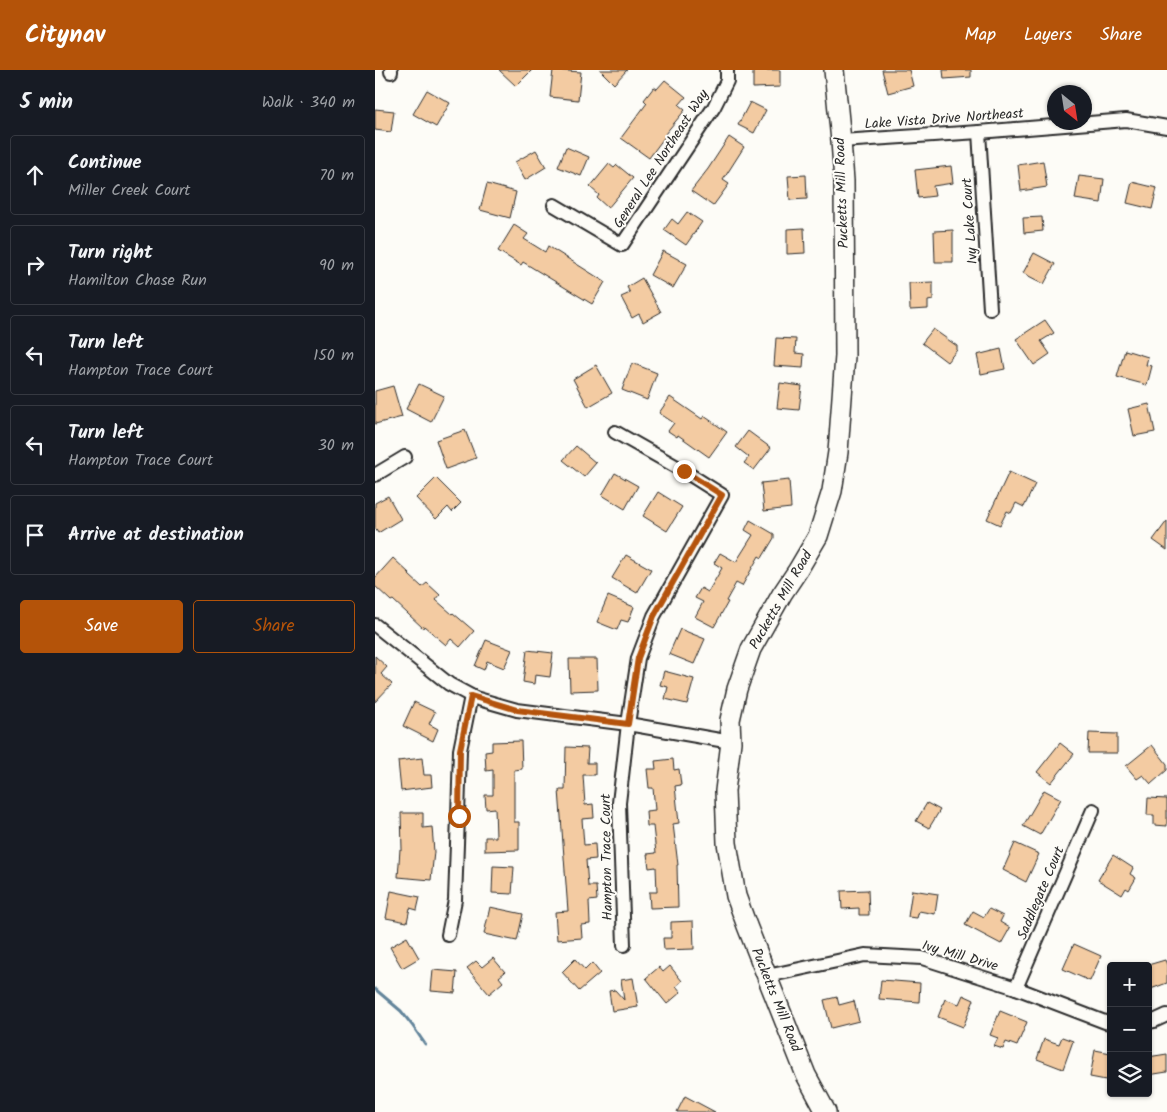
<!DOCTYPE html>
<meta charset="utf-8">
<style>
:root{--surface:#171b24;--page:#242831;--text:#f1f3f6;--muted:#9ea1a6;--line:#363941;--accent:#b45309}
body{margin:0;font-family:Kalam,sans-serif;background:var(--page);color:var(--text)}
.controls{position:absolute;right:15px;bottom:15px;display:grid;overflow:hidden;border-radius:5px;box-shadow:0 1px 4px #0004}
.controls button{width:45px;height:45px;display:grid;place-items:center;padding:0;border:0;border-bottom:1px solid var(--line);background:var(--surface);color:var(--text);font:25px sans-serif}
.compass{position:absolute;left:672px;top:15px;width:45px;height:45px;border-radius:50%;background:var(--surface);box-shadow:0 1px 4px #0004;rotate:150deg}
.stop{position:absolute;width:15px;height:15px;margin:-11px;border:4px solid #b45309;border-radius:50%;background:#fff}
.stop.end{background:#b45309;border-color:#fff;box-shadow:0 1px 5px #0008}
.list{margin:0;padding:0;list-style:none}
h2{display:flex;justify-content:space-between;align-items:center;height:65px;margin:0;padding:0 20px;font-size:21px}
h2 small{font-size:16px;font-weight:400;color:var(--muted)}
.list li{display:grid;grid-template-columns:32px 1fr auto;gap:15px;align-items:center;box-sizing:border-box;height:80px;margin:0 10px 10px;padding:0 10px;border:1px solid var(--line);border-radius:5px}
.list b{display:block;font-size:19px;white-space:nowrap}
.list p{margin:0;font-size:16px;white-space:nowrap;color:var(--muted)}
.list em{font-size:16px;font-style:normal;color:var(--muted)}
.actions{display:flex;gap:10px;padding:15px 20px}
.actions a{flex:1;padding:11px 0;border:1px solid var(--accent);border-radius:5px;text-align:center;font-size:18px;color:var(--accent)}
.actions .main{background:var(--accent);color:#fff}
.icon{flex:none;width:28px;height:28px;fill:none;stroke:currentColor;stroke-width:2;stroke-linecap:round;stroke-linejoin:round}
.map{position:relative;flex:none;width:792px;height:1042px;overflow:hidden}
header{display:flex;align-items:center;gap:30px;box-sizing:border-box;height:70px;padding:0 25px;background:var(--accent);color:#fff}
header strong{font-size:24px}
nav{display:flex;gap:28px;margin-inline-start:auto;font-size:18px}
main{display:flex}
aside{flex:1;background:var(--surface)}
.map>svg:first-child{display:block}
</style>
<header>
<strong>Citynav</strong>
<nav><a>Map</a><a>Layers</a><a>Share</a></nav>
</header>
<main>
<aside>
<h2>5 min<small>Walk · 340 m</small></h2>
<ul class="list">
<li><svg class="icon" aria-label="ahead" viewBox="0 0 24 24"><path d="M12 20V5M6 11l6-6 6 6"/></svg><div><b>Continue</b><p>Miller Creek Court</p></div><em>70 m</em></li>
<li><svg class="icon" aria-label="right" viewBox="0 0 24 24"><path d="M7 20v-9h11M14 6l5 5-5 5"/></svg><div><b>Turn right</b><p>Hamilton Chase Run</p></div><em>90 m</em></li>
<li><svg class="icon" aria-label="left" viewBox="0 0 24 24"><path d="M17 20v-9H6M10 6l-5 5 5 5"/></svg><div><b>Turn left</b><p>Hampton Trace Court</p></div><em>150 m</em></li>
<li><svg class="icon" aria-label="left" viewBox="0 0 24 24"><path d="M17 20v-9H6M10 6l-5 5 5 5"/></svg><div><b>Turn left</b><p>Hampton Trace Court</p></div><em>30 m</em></li>
<li><svg class="icon" aria-label="arrive" viewBox="0 0 24 24"><path d="M6 21V4h12l-3 4 3 4H6"/></svg><div><b>Arrive at destination</b></div></li>
</ul>
<div class="actions"><a class="main">Save</a><a>Share</a></div>
</aside>
<div class="map">
<svg width="792" height="1042" viewBox="0 0 792 1042">
<rect width="100%" height="100%" fill="#fdfcf7"/>
<filter id="ink" filterUnits="userSpaceOnUse"><feTurbulence type="fractalNoise" baseFrequency=".02" numOctaves="2"/><feDisplacementMap in="SourceGraphic" scale="10" xChannelSelector="R" yChannelSelector="G"/><feConvolveMatrix kernelMatrix="1 2 1 2 8 2 1 2 1" color-interpolation-filters="sRGB"/></filter>
<g filter="url(#ink)">
<g fill="none" stroke-linecap="round" stroke-linejoin="round">
<polyline stroke="#63859b" stroke-width="3" points="0,919 26,941 37,955 50,974"/>
</g>
<g fill="#f3cba2" stroke="#2b2b2b">
<polygon points="124,0 157,0 141,16"/>
<polygon points="178,0 206,2 203,30 175,27"/>
<polygon points="225,0 252,0 239,14"/>
<polygon points="378,0 405,0 405,17 378,18"/>
<polygon points="507,0 534,0 538,16 513,23"/>
<polygon points="568,0 596,0 596,7 569,9"/>
<polygon points="290,10 311,27 304,35 310,40 290,64 291,65 274,88 246,68 272,33 269,30 279,17 282,19"/>
<polygon points="52,20 75,33 61,57 38,44"/>
<polygon points="375,32 391,40 379,63 363,55"/>
<polygon points="0,39 19,41 16,62 0,60"/>
<polygon points="354,67 369,77 348,110 354,114 338,136 316,121 333,99"/>
<polygon points="191,77 214,87 206,106 183,97"/>
<polygon points="161,80 171,97 150,110 140,92"/>
<polygon points="668,91 672,117 646,121 643,95"/>
<polygon points="234,94 239,98 242,95 258,108 233,138 222,128 224,125 215,117"/>
<polygon points="576,96 578,113 558,116 560,126 543,128 540,100"/>
<polygon points="431,105 432,129 415,130 413,106"/>
<polygon points="704,106 729,109 726,133 700,129"/>
<polygon points="757,112 782,118 777,139 752,133"/>
<polygon points="112,114 141,122 135,148 105,140"/>
<polygon points="312,142 327,152 311,175 289,160 297,149 303,154"/>
<polygon points="667,147 668,161 649,163 648,148"/>
<polygon points="139,155 153,164 149,169 170,182 173,176 230,212 217,234 148,192 146,195 123,181"/>
<polygon points="429,158 430,183 412,184 412,159"/>
<polygon points="578,160 578,192 560,192 559,161"/>
<polygon points="288,181 312,194 298,218 275,205"/>
<polygon points="659,183 680,194 669,214 648,203"/>
<polygon points="267,208 286,242 268,252 264,244 257,248 246,227 255,223 252,217"/>
<polygon points="558,212 558,230 553,231 553,239 535,240 534,213"/>
<polygon points="670,250 679,263 666,271 675,284 659,295 641,269"/>
<polygon points="558,259 582,276 582,280 572,292 547,273"/>
<polygon points="401,268 421,269 420,283 429,284 428,298 399,296"/>
<polygon points="626,279 630,299 606,304 602,285"/>
<polygon points="750,280 773,287 771,295 777,296 772,315 742,307"/>
<polygon points="257,293 282,303 272,330 247,320"/>
<polygon points="221,295 237,323 213,337 198,309"/>
<polygon points="405,313 427,316 424,340 402,338"/>
<polygon points="44,314 69,326 56,352 31,339"/>
<polygon points="18,316 27,347 0,354 0,321"/>
<polygon points="295,327 327,349 329,346 352,362 334,387 303,365 302,367 293,361 299,353 284,343"/>
<polygon points="774,334 780,362 759,366 753,339"/>
<polygon points="90,360 101,388 71,399 61,370"/>
<polygon points="373,361 396,378 379,400 369,393 374,387 361,377"/>
<polygon points="201,376 221,393 209,407 188,390"/>
<polygon points="634,402 660,414 649,437 641,433 636,443 632,441 625,455 612,449"/>
<polygon points="240,403 263,416 250,439 227,425"/>
<polygon points="61,408 86,433 77,442 73,437 61,449 41,428"/>
<polygon points="414,410 416,438 389,441 386,413"/>
<polygon points="283,422 307,437 292,461 268,446"/>
<polygon points="13,426 26,449 3,463 0,458 0,433"/>
<polygon points="375,450 399,464 399,468 387,488 384,486 367,516 361,513 351,531 353,532 339,557 320,547 328,532 320,528 326,518 333,522 347,498 339,493 345,483 361,492 378,465 370,460"/>
<polygon points="792,451 792,480 778,470"/>
<polygon points="251,485 276,499 262,523 237,508"/>
<polygon points="18,488 35,504 34,505 47,517 52,513 65,525 61,530 77,544 78,543 99,561 85,577 76,569 71,575 49,556 48,558 18,530 16,531 0,516 0,508"/>
<polygon points="233,526 259,537 253,552 246,550 242,560 222,552"/>
<polygon points="305,559 330,569 319,594 294,584"/>
<polygon points="111,570 137,580 129,598 112,591 109,600 100,596"/>
<polygon points="152,580 178,583 175,607 160,605 159,614 148,612"/>
<polygon points="0,586 12,597 6,604 17,614 0,632"/>
<polygon points="194,589 222,589 223,620 195,621"/>
<polygon points="289,601 319,609 312,634 290,629 293,617 285,615"/>
<polygon points="39,632 60,642 54,654 63,659 58,671 28,656"/>
<polygon points="714,663 742,664 742,683 713,683"/>
<polygon points="146,671 147,699 139,700 139,752 144,752 144,780 110,781 110,767 121,767 120,738 111,739 110,725 118,725 118,700 111,701 110,682 117,681 117,672"/>
<polygon points="685,673 699,684 676,713 662,702"/>
<polygon points="777,675 792,694 792,700 776,714 768,705 762,709 751,696"/>
<polygon points="191,677 213,678 212,693 220,693 220,705 208,705 210,735 218,734 219,748 207,749 209,775 220,774 221,789 211,790 213,816 221,816 222,830 214,831 215,854 206,855 207,868 182,870 180,842 193,841 184,720 190,720"/>
<polygon points="47,688 49,705 56,705 57,717 26,721 23,691"/>
<polygon points="298,689 299,700 304,699 306,715 300,716 304,753 298,754 303,795 302,795 303,837 275,838 274,822 282,822 281,797 274,798 272,784 281,783 278,756 272,756 271,741 280,740 278,718 274,718 272,699 281,699 280,691"/>
<polygon points="669,720 686,729 665,765 648,756"/>
<polygon points="773,728 792,729 792,756 779,755 779,745 772,745"/>
<polygon points="552,733 565,740 554,758 541,751"/>
<polygon points="26,743 48,743 48,758 57,757 59,782 56,810 23,807 25,779 27,779"/>
<polygon points="640,773 664,784 651,812 628,800"/>
<polygon points="738,785 758,798 755,804 761,808 754,820 751,818 747,825 723,810"/>
<polygon points="118,796 139,797 137,824 117,823"/>
<polygon points="493,820 494,845 484,845 484,838 467,839 466,821"/>
<polygon points="537,820 563,824 560,844 544,841 542,848 533,847"/>
<polygon points="16,821 45,827 42,840 35,838 32,852 11,848"/>
<polygon points="115,837 148,844 142,871 109,864"/>
<polygon points="614,839 628,846 625,852 635,858 626,874 590,855 598,841 609,847"/>
<polygon points="318,851 319,879 289,880 288,868 296,868 296,852"/>
<polygon points="32,867 44,888 27,898 15,877"/>
<polygon points="699,874 726,886 715,911 688,899"/>
<polygon points="118,888 130,902 124,907 128,912 114,924 92,898 101,891 107,897"/>
<polygon points="200,889 210,900 217,893 225,903 204,921 187,902"/>
<polygon points="790,890 792,895 792,913 773,920 773,895"/>
<polygon points="295,896 307,911 301,916 306,922 292,934 271,908 284,897 288,902"/>
<polygon points="58,900 82,902 80,923 56,921"/>
<polygon points="258,908 263,937 237,941 234,921 240,920 249,930 246,910"/>
<polygon points="506,910 545,913 544,932 504,929"/>
<polygon points="588,925 599,930 588,957 563,947 570,929 584,934"/>
<polygon points="462,927 464,935 479,931 484,951 456,958 449,930"/>
<polygon points="625,941 652,952 642,976 631,972 628,979 619,976 623,968 615,965"/>
<polygon points="687,967 698,971 688,999 662,989 669,969 684,974"/>
<polygon points="720,980 736,983 736,1011 715,1007"/>
<polygon points="792,984 792,1002 773,1005 773,987"/>
<polygon points="310,1026 340,1042 302,1042"/>
</g>
<g fill="none" stroke-linecap="round" stroke-linejoin="round">
<defs>
<g id="street">
<polyline points="16,0 16,2"/>
<polyline points="604,62 615,239"/>
<polyline points="466,71 604,62 751,50 792,57"/>
<polyline points="179,135 247,175 339,37 352,11 352,0"/>
<polyline points="240,362 309,401 347,425 279,546 263,588 253,654 244,733 249,875"/>
<polyline points="0,405 30,387"/>
<polyline points="0,555 74,614 100,628 142,640 253,654 356,672"/>
<polyline points="73,865 80,830 83,746 85,680 96,626"/>
<polyline points="392,906 490,885 547,888 641,918 730,952 736,953"/>
<polyline points="641,918 718,740"/>
<polyline points="773,952 779,951 792,945"/>
</g>
<polyline id="secondary" points="451,1042 431,1005 372,856 361,826 352,773 350,721 356,672 355,650 362,619 376,579 407,524 423,500 443,466 457,421 463,382 470,286 469,111 466,71 459,0"/>
</defs>
<use href="#street" stroke="#2b2b2b" stroke-width="16"/>
<use href="#secondary" stroke="#2b2b2b" stroke-width="22"/>
<use href="#street" stroke="#fdfcf7" stroke-width="12"/>
<use href="#secondary" stroke="#fdfcf7" stroke-width="19"/>
</g>
</g>
<g fill="none" stroke-linecap="round" stroke-linejoin="round" filter="url(#ink)">
<polyline stroke="#b45309" stroke-width="6" points="84,746 85,680 96,626 142,640 253,654 263,588 279,546 347,425 309,401"/>
</g>
<g text-anchor="middle" dominant-baseline="central" stroke-width="4" stroke-linejoin="round" paint-order="stroke">
<g font-size="14" fill="#2b2b2b" stroke="#fdfcf7">
<text transform="translate(569 49) rotate(-4)">Lake Vista Drive Northeast</text>
<text transform="translate(286 89) rotate(-57)">General Lee Northeast Way</text>
<text transform="translate(467 123) rotate(-92)">Pucketts Mill Road</text>
<text transform="translate(595 151) rotate(-94)">Ivy Lake Court</text>
<text transform="translate(406 530) rotate(-60)">Pucketts Mill Road</text>
<text transform="translate(232 787) rotate(-91)">Hampton Trace Court</text>
<text transform="translate(666 823) rotate(-67)">Saddlegate Court</text>
<text transform="translate(585 886) rotate(16)">Ivy Mill Drive</text>
<text transform="translate(401 930) rotate(68)">Pucketts Mill Road</text>
</g>
</g>
</svg>
<div class="controls">
<button>+</button>
<button>−</button>
<button><svg class="icon" aria-label="layers" viewBox="0 0 24 24"><path d="M12 4l9 5-9 5-9-5zM3 14l9 5 9-5"/></svg></button>
</div>
<svg class="compass" viewBox="-18 -18 36 36"><path d="M0-13l5 13h-10z" fill="#e53935"/><path d="M0 13l5-13h-10z" fill="#9ea1a6"/></svg>
<div class="stop" style="left:84px;top:746px"></div>
<div class="stop end" style="left:309px;top:401px"></div>
</div>
</main>
